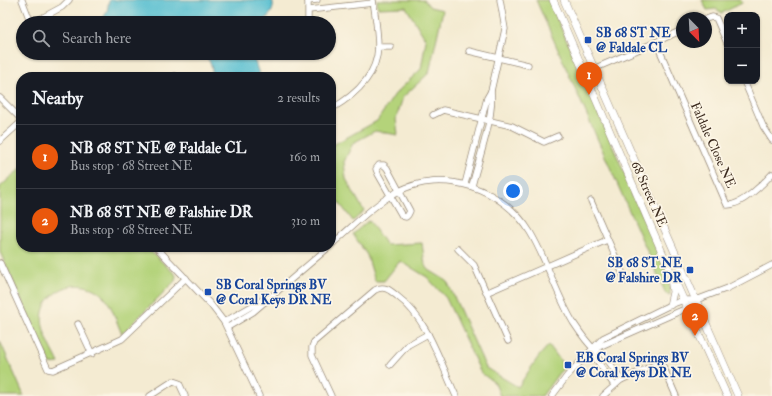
<!DOCTYPE html>
<meta charset="utf-8">
<style>
:root{--surface:#171b24;--page:#242831;--text:#f1f3f6;--muted:#9ea1a6;--line:#363941;--accent:#ea580c}
body{margin:0;font-family:"IM FELL Double Pica",serif;background:var(--page);color:var(--text)}
.controls{position:absolute;right:12px;top:12px;display:grid;overflow:hidden;border-radius:8px;box-shadow:0 1px 3px #0004}
.controls button{width:36px;height:36px;display:grid;place-items:center;padding:0;border:0;border-bottom:1px solid var(--line);background:var(--surface);color:var(--text);font:20px sans-serif}
.compass{position:absolute;left:676px;top:12px;width:36px;height:36px;border-radius:50%;background:var(--surface);box-shadow:0 1px 3px #0004;rotate:156deg}
.you{position:absolute;left:513px;top:191px;width:14px;height:14px;margin:-10px;border:3px solid #fff;border-radius:50%;background:#1a73e8;box-shadow:0 0 0 6px #1a73e833}
.badge{display:grid;place-items:center;width:26px;height:26px;border-radius:50%;background:var(--accent);color:#fff;font-size:13px;font-weight:700}
.pin{position:absolute;translate:-50% -33px;filter:drop-shadow(0 1px 2px #0008)}
.pin::after{content:'';position:absolute;top:21px;width:14px;height:12px;background:inherit;clip-path:polygon(0 0,100% 0,50% 100%)}
.list{margin:0;padding:0;list-style:none}
h2{display:flex;justify-content:space-between;align-items:center;height:52px;margin:0;padding:0 16px;font-size:17px}
h2 small{font-size:13px;font-weight:400;color:var(--muted)}
.list li{display:grid;grid-template-columns:26px 1fr auto;gap:12px;align-items:center;box-sizing:border-box;height:64px;padding:0 16px;border-top:1px solid var(--line)}
.list b{display:block;font-size:15px;white-space:nowrap}
.list p{margin:0;font-size:13px;white-space:nowrap;color:var(--muted)}
.list em{font-size:13px;font-style:normal;color:var(--muted)}
.icon{flex:none;width:22px;height:22px;fill:none;stroke:currentColor;stroke-width:2;stroke-linecap:round;stroke-linejoin:round}
.map{position:relative;flex:none;width:772px;height:396px;overflow:hidden}
.search{position:absolute;background:var(--surface);box-shadow:0 1px 3px #0004;left:16px;top:16px;width:320px;height:44px;display:flex;align-items:center;gap:10px;box-sizing:border-box;padding:0 14px;border-radius:22px;color:var(--muted);font-size:15px}
.panel{position:absolute;background:var(--surface);box-shadow:0 1px 3px #0004;left:16px;top:72px;width:320px;height:180px;border-radius:16px}
.map>svg:first-child{display:block}
</style>
<div class="map">
<svg width="772" height="396" viewBox="0 0 772 396">
<rect width="100%" height="100%" fill="#fcf5e5"/>
<filter id="ink" filterUnits="userSpaceOnUse"><feTurbulence type="fractalNoise" baseFrequency=".025" numOctaves="2"/><feDisplacementMap in="SourceGraphic" scale="8" xChannelSelector="R" yChannelSelector="G"/><feConvolveMatrix kernelMatrix="1 2 1 2 8 2 1 2 1" color-interpolation-filters="sRGB"/></filter>
<filter id="wash" filterUnits="userSpaceOnUse"><feTurbulence type="fractalNoise" baseFrequency=".012" numOctaves="4" result="noise"/><feDisplacementMap in="SourceGraphic" scale="16" xChannelSelector="R" yChannelSelector="G"/><feGaussianBlur stdDeviation="0.9" result="paint"/><feColorMatrix in="noise" values="0 0 0 0 0 0 0 0 0 0 0 0 0 0 0 0 0 1.4 0 .05"/><feComposite in="paint" operator="in"/></filter>
<g filter="url(#wash)">
<rect width="100%" height="100%" fill="#f4ebd2"/>
<g fill="#b4d37a" stroke="#787e4c">
<polygon points="377,0 424,0 430,7 443,10 429,73 403,97 396,119 398,135 375,131 353,143 344,162 346,179 364,211 353,221 331,192 331,146 377,121 395,94 421,69 426,40 406,7 378,8"/>
<polygon points="536,0 549,0 661,257 670,286 670,295 666,294"/>
<polygon points="702,0 741,0 742,3 722,13 716,9 707,10"/>
<path d="M21,168V247H146L176,275L175,281L122,334C117,324 112,305 105,298C82,271 36,291 43,326C45,338 54,352 59,363L50,364L0,252V187Z"/>
<polygon points="369,220 386,245 422,243 425,265 429,270 447,281 486,368 518,387 539,356 549,345 565,367 558,374 542,396 500,396 495,383 481,373 446,298 427,277 400,261 384,281 375,281 367,255 353,234"/>
<polygon points="0,341 24,396 0,396"/>
</g>
<g fill="#54bed0" stroke="#487477">
<path d="M109,0H272C276,10 269,15 263,23H100L107,12Z"/>
<polygon points="114,53 143,53 130,58"/>
<polygon points="204,53 252,53 260,77 213,77 211,64"/>
</g>
</g>
<g filter="url(#ink)">
<g fill="none" stroke-linecap="round" stroke-linejoin="round">
<defs>
<g id="minor">
<polyline points="22,0 29,18 36,21 62,7 69,0"/>
<polyline points="308,0 308,23"/>
<polyline points="308,1 317,0"/>
<polyline points="309,10 373,3"/>
<polyline points="706,19 712,17 716,18 727,43"/>
<path d="M682,30L656,42L727,205C741,206 763,184 772,174"/>
<polyline points="378,47 391,47"/>
<polyline points="469,51 528,65"/>
<polyline points="584,73 656,42"/>
<polyline points="173,77 175,76"/>
<polyline points="744,81 763,126 772,140"/>
<polyline points="0,98 21,119"/>
<path d="M331,109C354,96 377,76 378,47C378,31 375,15 373,0"/>
<polyline points="433,115 443,110 512,126 544,142 558,136"/>
<polyline points="0,141 21,122"/>
<polygon points="379,165 384,165 387,168 410,211 408,215 406,217 402,216 378,174 376,169"/>
<polyline points="465,184 487,98 491,91 505,29 500,0"/>
<path d="M472,186C478,161 495,115 491,91"/>
<polyline points="591,201 626,281"/>
<path d="M331,245C352,227 373,205 397,192C443,167 504,189 530,232C547,260 556,294 573,322C579,331 586,342 594,349C597,351 601,352 604,355C610,363 616,372 621,380"/>
<polyline points="156,247 211,305 224,322 259,396"/>
<polyline points="458,249 474,265 508,341"/>
<polyline points="0,263 48,369 53,370 122,339 186,278"/>
<polyline points="488,292 607,240"/>
<polyline points="224,322 266,298"/>
<polyline points="78,324 92,354"/>
<polyline points="228,327 253,312 329,247"/>
<polyline points="594,349 687,308 696,300 728,288 772,265"/>
<polyline points="594,349 596,359 614,385"/>
<polyline points="390,365 408,345 428,334"/>
<polyline points="150,396 173,381 179,383 185,396"/>
<path d="M331,396L312,355V347L314,342L375,290C384,285 390,290 397,296C428,319 440,362 456,396"/>
<polyline points="552,396 567,376 603,338 670,305 684,300 696,300"/>
<polyline points="603,396 621,380 657,364 663,366 676,396"/>
</g>
<g id="major">
<polyline points="553,0 668,266 727,396"/>
<polyline points="564,0 738,396"/>
<polyline points="670,305 673,292 671,279"/>
</g>
</defs>
<use href="#minor" stroke="#988a78" stroke-width="7"/>
<use href="#major" stroke="#988a78" stroke-width="8"/>
<use href="#minor" stroke="#fff" stroke-width="5.5"/>
<use href="#major" stroke="#fff" stroke-width="7"/>
</g>
</g>
<g fill="#1a4fb4" stroke="#fcf5e5" stroke-width="1.5">
<rect x="584" y="36" width="8" height="8" rx="2"/>
<rect x="686" y="266" width="8" height="8" rx="2"/>
<rect x="204" y="288" width="8" height="8" rx="2"/>
<rect x="564" y="361" width="8" height="8" rx="2"/>
</g>
<g text-anchor="middle" dominant-baseline="central" stroke-width="3.5" stroke-linejoin="round" paint-order="stroke">
<g font-size="13" font-weight="bold" fill="#164399" stroke="#fcf5e5" text-anchor="start">
<text x="596" y="33">SB 68 ST NE<tspan x="596" dy="15">@ Faldale CL</tspan></text>
<text x="682" y="263" text-anchor="end">SB 68 ST NE<tspan x="682" dy="15">@ Falshire DR</tspan></text>
<text x="216" y="285">SB Coral Springs BV<tspan x="216" dy="15">@ Coral Keys DR NE</tspan></text>
<text x="576" y="358">EB Coral Springs BV<tspan x="576" dy="15">@ Coral Keys DR NE</tspan></text>
</g>
<g font-size="13" fill="#3b2a1e" stroke="#fcf5e5">
<text transform="translate(713 145) rotate(66)">Faldale Close NE</text>
<text transform="translate(649 194) rotate(66)">68 Street NE</text>
</g>
</g>
</svg>
<div class="controls">
<button>+</button>
<button>−</button>
</div>
<svg class="compass" viewBox="-18 -18 36 36"><path d="M0-13l5 13h-10z" fill="#e53935"/><path d="M0 13l5-13h-10z" fill="#9ea1a6"/></svg>
<div class="you"></div>
<div class="pin badge" style="left:589px;top:95px">1</div>
<div class="pin badge" style="left:695px;top:336px">2</div>
<div class="search"><svg class="icon" aria-label="search" viewBox="0 0 24 24"><circle cx="10" cy="10" r="6"/><path d="M15 15l6 6"/></svg>Search here</div>
<section class="panel">
<h2>Nearby<small>2 results</small></h2>
<ul class="list">
<li><span class="badge">1</span><div><b>NB 68 ST NE @ Faldale CL</b><p>Bus stop · 68 Street NE</p></div><em>160 m</em></li>
<li><span class="badge">2</span><div><b>NB 68 ST NE @ Falshire DR</b><p>Bus stop · 68 Street NE</p></div><em>310 m</em></li>
</ul>
</section>
</div>
